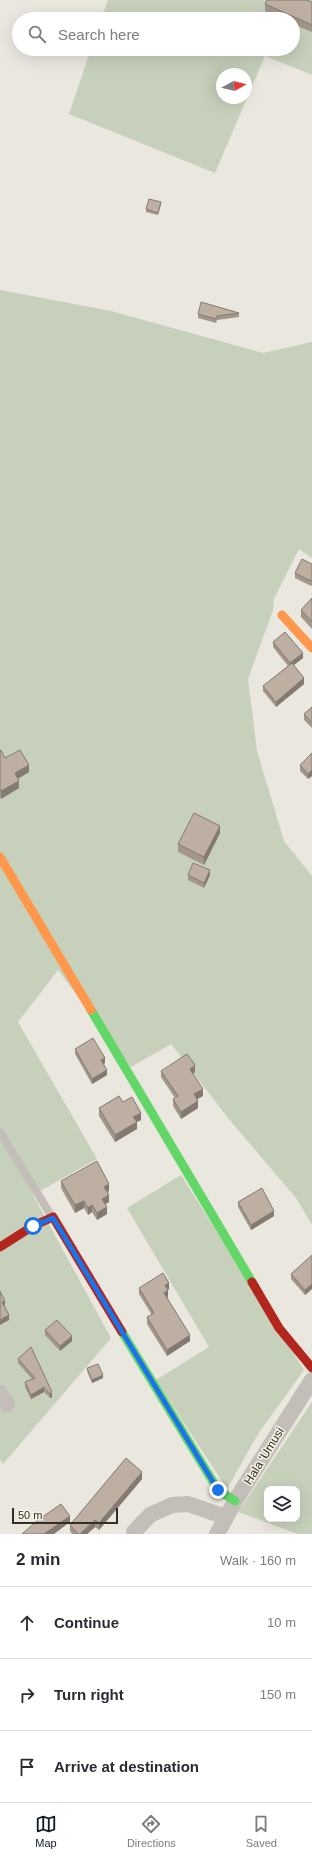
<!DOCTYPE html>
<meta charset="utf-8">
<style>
:root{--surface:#fff;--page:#f2f2f3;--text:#2b2b33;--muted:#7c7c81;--line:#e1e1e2;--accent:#111827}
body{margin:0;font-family:Arial,sans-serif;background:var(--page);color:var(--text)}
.controls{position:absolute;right:12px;bottom:12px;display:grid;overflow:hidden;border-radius:8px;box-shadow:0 4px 16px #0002}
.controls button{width:36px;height:36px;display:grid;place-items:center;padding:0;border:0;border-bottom:1px solid var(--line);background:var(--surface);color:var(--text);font:20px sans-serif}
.compass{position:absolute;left:216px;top:68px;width:36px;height:36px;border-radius:50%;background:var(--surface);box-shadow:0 4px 16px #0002;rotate:82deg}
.scale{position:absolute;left:12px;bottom:10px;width:106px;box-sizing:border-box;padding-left:4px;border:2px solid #332d27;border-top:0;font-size:11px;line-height:14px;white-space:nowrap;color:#332d27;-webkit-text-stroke:3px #f7f3e5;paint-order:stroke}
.stop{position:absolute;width:12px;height:12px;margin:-9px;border:3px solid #1a73e8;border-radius:50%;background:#fff}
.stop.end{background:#1a73e8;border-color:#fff;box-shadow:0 1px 4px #0008}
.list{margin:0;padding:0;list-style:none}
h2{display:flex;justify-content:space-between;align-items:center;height:52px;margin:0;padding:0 16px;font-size:17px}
h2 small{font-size:13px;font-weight:400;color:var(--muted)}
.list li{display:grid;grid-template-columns:26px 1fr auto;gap:12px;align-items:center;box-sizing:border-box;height:72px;padding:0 16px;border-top:1px solid var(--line)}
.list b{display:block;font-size:15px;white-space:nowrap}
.list em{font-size:13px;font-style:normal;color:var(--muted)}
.icon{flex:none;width:22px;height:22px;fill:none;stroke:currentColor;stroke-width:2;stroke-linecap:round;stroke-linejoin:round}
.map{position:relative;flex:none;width:312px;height:1534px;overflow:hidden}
.search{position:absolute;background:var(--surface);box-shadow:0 4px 16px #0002;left:12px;right:12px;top:12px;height:44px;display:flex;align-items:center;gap:10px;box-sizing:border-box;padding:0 14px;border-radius:22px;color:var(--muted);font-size:15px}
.sheet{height:268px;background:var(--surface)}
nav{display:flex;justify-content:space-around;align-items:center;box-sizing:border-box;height:56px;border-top:1px solid var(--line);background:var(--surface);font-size:11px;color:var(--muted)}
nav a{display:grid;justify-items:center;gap:2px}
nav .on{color:var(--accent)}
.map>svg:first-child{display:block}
</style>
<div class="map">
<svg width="312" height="1534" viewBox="0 0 312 1534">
<rect width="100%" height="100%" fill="#eae7df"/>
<g fill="#c7d0ba" fill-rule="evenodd">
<path d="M108,0H312V75L265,56L215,173L69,114L91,49H293V19H101ZM222,74H246V98H222Z"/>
<polygon points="0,290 111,311 263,353 312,342 312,558 299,549 274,599 273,610 248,679 257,751 284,841 312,876 312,1225 296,1198 228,1118 171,1044 131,1067 58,970 18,1022 97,1159 33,1195 111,1338 3,1464 0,1460"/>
<polygon points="181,1175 304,1370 258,1434 227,1489 156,1380 209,1347 127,1208"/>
<path d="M312,1402V1534H298L238,1512ZM267,1489H297V1519H267Z"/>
</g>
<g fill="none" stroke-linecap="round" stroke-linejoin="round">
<polyline stroke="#c3bfb8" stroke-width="8" points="0,1132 52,1217"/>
<g stroke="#c3bfb8" stroke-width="16">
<polyline points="0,1393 7,1404"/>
<polyline points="134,1532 150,1515 172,1505 188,1504 226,1517"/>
<polyline points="217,1534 235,1501 312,1380"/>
</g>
<g stroke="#63d668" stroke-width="9">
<polyline points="91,1010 252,1282"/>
<polyline points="122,1332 218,1490 235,1501"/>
</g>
<g stroke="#ff974d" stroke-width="9">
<polyline points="282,615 312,648"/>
<polyline points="0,857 91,1010"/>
</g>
<g stroke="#b3261e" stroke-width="9">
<polyline points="0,1247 33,1226 53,1217 122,1332"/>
<polyline points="252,1282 279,1328 312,1368"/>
</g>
</g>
<g fill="#a3968a">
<polygon points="312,2 312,32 293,24 293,19 282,19 265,11 265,4"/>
<polygon points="161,205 158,215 146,212 146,209"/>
<polygon points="239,313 239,317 217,320 216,323 198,318 198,314"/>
<polygon points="312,564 312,585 311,586 295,578 295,573"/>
<polygon points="312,598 312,629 301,617 301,610"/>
<polygon points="273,642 303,658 294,665 304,684 276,707 263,691 263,686 288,666 273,647"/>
<polygon points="312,707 312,728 304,720 304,714"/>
<polygon points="0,751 5,758 29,772 18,779 19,788 1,799 0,797"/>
<polygon points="312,753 312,776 308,779 300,771 300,765"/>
<polygon points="220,833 204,865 178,852 178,844"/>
<polygon points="188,875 210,875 204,888 188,880"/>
<polygon points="75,1049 105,1063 104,1064 107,1075 92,1084 75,1054"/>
<polygon points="161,1071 195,1072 193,1074 203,1096 197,1099 198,1108 181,1119 173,1106 173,1099 175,1098 161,1077"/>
<polygon points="123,1102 141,1120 136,1122 137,1129 115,1142 99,1116 99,1108"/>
<polygon points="61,1181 109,1191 107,1192 109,1202 105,1204 107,1214 97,1220 92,1212 88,1215 84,1208 75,1213 61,1188"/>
<polygon points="238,1202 274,1216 251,1230 238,1207"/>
<polygon points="312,1255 312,1289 305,1295 291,1279 291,1274"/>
<polygon points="139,1288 169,1289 168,1290 168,1297 167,1298 190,1341 167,1356 147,1324 147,1317 152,1315 139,1294"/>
<polygon points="45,1330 72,1341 60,1351 45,1335"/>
<polygon points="18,1359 52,1397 50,1398 44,1392 31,1399 25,1387 25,1382 32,1379 18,1363"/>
<polygon points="87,1368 103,1378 92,1383 87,1371"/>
<polygon points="142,1479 99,1530 95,1527 87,1534 72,1534 70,1531 70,1525"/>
</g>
<g fill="#847a71">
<polygon points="303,653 303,658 290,668 290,663"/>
<polygon points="304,678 304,684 276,707 276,702"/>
<polygon points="29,765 29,772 15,780 15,773"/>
<polygon points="312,770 312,776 308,779 308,774"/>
<polygon points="19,781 19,788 1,799 1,791"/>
<polygon points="220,826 220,833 204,865 204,857"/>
<polygon points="210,870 210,875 204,888 204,883"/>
<polygon points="105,1058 105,1063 101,1065 101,1060"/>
<polygon points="195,1065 195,1072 190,1076 190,1069"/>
<polygon points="107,1070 107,1075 92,1084 92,1079"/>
<polygon points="203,1089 203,1096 194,1101 194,1094"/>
<polygon points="198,1101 198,1108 181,1119 181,1112"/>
<polygon points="141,1113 141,1120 133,1124 133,1117"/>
<polygon points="137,1122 137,1129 115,1142 115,1135"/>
<polygon points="109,1184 109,1191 104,1194 104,1187"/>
<polygon points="109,1195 109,1202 102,1206 102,1199"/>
<polygon points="84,1201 84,1208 75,1213 75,1205"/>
<polygon points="92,1205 92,1212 88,1215 88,1208"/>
<polygon points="107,1207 107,1214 97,1220 97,1213"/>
<polygon points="274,1211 274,1216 251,1230 251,1225"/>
<polygon points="169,1283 169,1289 165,1292 165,1285"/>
<polygon points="312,1284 312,1289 305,1295 305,1290"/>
<polygon points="168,1290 168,1297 164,1299 164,1293"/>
<polygon points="5,1301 5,1305 2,1307 2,1302"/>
<polygon points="9,1315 9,1320 0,1325 0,1320"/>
<polygon points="190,1335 190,1341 167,1356 167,1350"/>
<polygon points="72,1336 72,1341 60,1351 60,1346"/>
<polygon points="103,1375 103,1378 92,1383 92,1380"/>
<polygon points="44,1387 44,1392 31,1399 31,1395"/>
<polygon points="52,1392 52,1397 50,1398 50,1394"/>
<polygon points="142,1472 142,1479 99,1530 99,1523"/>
<polygon points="70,1516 70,1522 54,1534 44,1534"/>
<polygon points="95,1520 95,1527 87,1534 80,1534"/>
</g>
<g fill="#bdafa1" stroke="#847a71">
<polygon points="267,0 307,0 312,2 312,25 265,4"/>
<polygon points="149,199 161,202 158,213 146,209"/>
<polygon points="201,302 239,313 217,316 216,319 198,314"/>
<polygon points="302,559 312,564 312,580 311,581 295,573"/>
<polygon points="312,598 312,622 301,610"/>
<polygon points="285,632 303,653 290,663 273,642"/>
<polygon points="292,663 304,678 276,702 263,686"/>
<polygon points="312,707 312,723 304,714"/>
<polygon points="1,750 5,758 20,750 29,765 15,773 19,781 1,791 0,789 0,751"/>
<polygon points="312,753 312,770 308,774 300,765"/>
<polygon points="194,813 220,826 204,857 178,844"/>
<polygon points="193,863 210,870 204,883 188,875"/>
<polygon points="93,1038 105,1058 101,1060 107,1070 92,1079 75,1049"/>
<polygon points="187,1054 195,1065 190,1069 203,1089 194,1094 198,1101 181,1112 173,1099 178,1096 161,1071"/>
<polygon points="119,1096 123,1102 132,1097 141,1113 133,1117 137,1122 115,1135 99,1108"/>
<polygon points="97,1161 109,1184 104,1187 109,1195 102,1199 107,1207 97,1213 92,1205 88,1208 84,1201 75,1205 61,1181"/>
<polygon points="262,1188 274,1211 251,1225 238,1202"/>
<polygon points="312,1255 312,1284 305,1290 291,1274"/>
<polygon points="163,1273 169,1283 165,1285 168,1290 164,1293 190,1335 167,1350 147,1317 154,1313 139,1288"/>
<polygon points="0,1291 5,1301 2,1302 9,1315 0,1320"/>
<polygon points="57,1320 72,1336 60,1346 45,1330"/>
<polygon points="31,1347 52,1392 50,1394 44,1387 31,1395 25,1382 35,1378 18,1359"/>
<polygon points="98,1364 103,1375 92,1380 87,1368"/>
<polygon points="126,1458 142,1472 99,1523 95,1520 80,1534 78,1534 70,1525"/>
<polygon points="61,1504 70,1516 44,1534 22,1534 38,1520"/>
</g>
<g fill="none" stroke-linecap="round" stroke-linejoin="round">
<polyline stroke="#1a73e8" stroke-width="5" points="33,1226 53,1218 218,1490"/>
</g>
<g text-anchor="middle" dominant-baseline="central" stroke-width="3" stroke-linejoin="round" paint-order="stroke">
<g font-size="12" fill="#332d27" stroke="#f7f3e5">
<text transform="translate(264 1456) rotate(-58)">Hala 'Umusi</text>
</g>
</g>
</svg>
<div class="controls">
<button><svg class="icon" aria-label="layers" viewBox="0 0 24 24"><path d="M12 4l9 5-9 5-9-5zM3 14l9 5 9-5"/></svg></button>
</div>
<svg class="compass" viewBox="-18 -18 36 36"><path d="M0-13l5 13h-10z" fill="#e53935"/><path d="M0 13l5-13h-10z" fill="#7c7c81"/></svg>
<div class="scale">50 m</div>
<div class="stop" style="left:33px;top:1226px"></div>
<div class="stop end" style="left:218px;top:1490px"></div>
<div class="search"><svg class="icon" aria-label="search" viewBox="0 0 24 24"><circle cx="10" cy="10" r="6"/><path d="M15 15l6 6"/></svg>Search here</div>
</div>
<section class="sheet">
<h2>2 min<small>Walk · 160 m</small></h2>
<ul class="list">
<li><svg class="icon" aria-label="ahead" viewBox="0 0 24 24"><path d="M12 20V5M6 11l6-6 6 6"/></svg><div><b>Continue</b></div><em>10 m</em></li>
<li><svg class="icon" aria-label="right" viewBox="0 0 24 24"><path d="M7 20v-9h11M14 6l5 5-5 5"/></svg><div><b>Turn right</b></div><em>150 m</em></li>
<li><svg class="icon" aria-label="arrive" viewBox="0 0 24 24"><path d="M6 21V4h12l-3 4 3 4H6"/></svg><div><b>Arrive at destination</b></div></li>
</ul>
</section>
<nav>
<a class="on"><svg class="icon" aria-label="map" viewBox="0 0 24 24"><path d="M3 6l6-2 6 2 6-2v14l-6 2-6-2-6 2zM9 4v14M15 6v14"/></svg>Map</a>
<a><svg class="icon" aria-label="directions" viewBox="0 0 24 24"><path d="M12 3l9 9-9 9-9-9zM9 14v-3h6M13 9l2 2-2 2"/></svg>Directions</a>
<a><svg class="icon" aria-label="saved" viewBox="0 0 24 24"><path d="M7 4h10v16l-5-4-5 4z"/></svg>Saved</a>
</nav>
